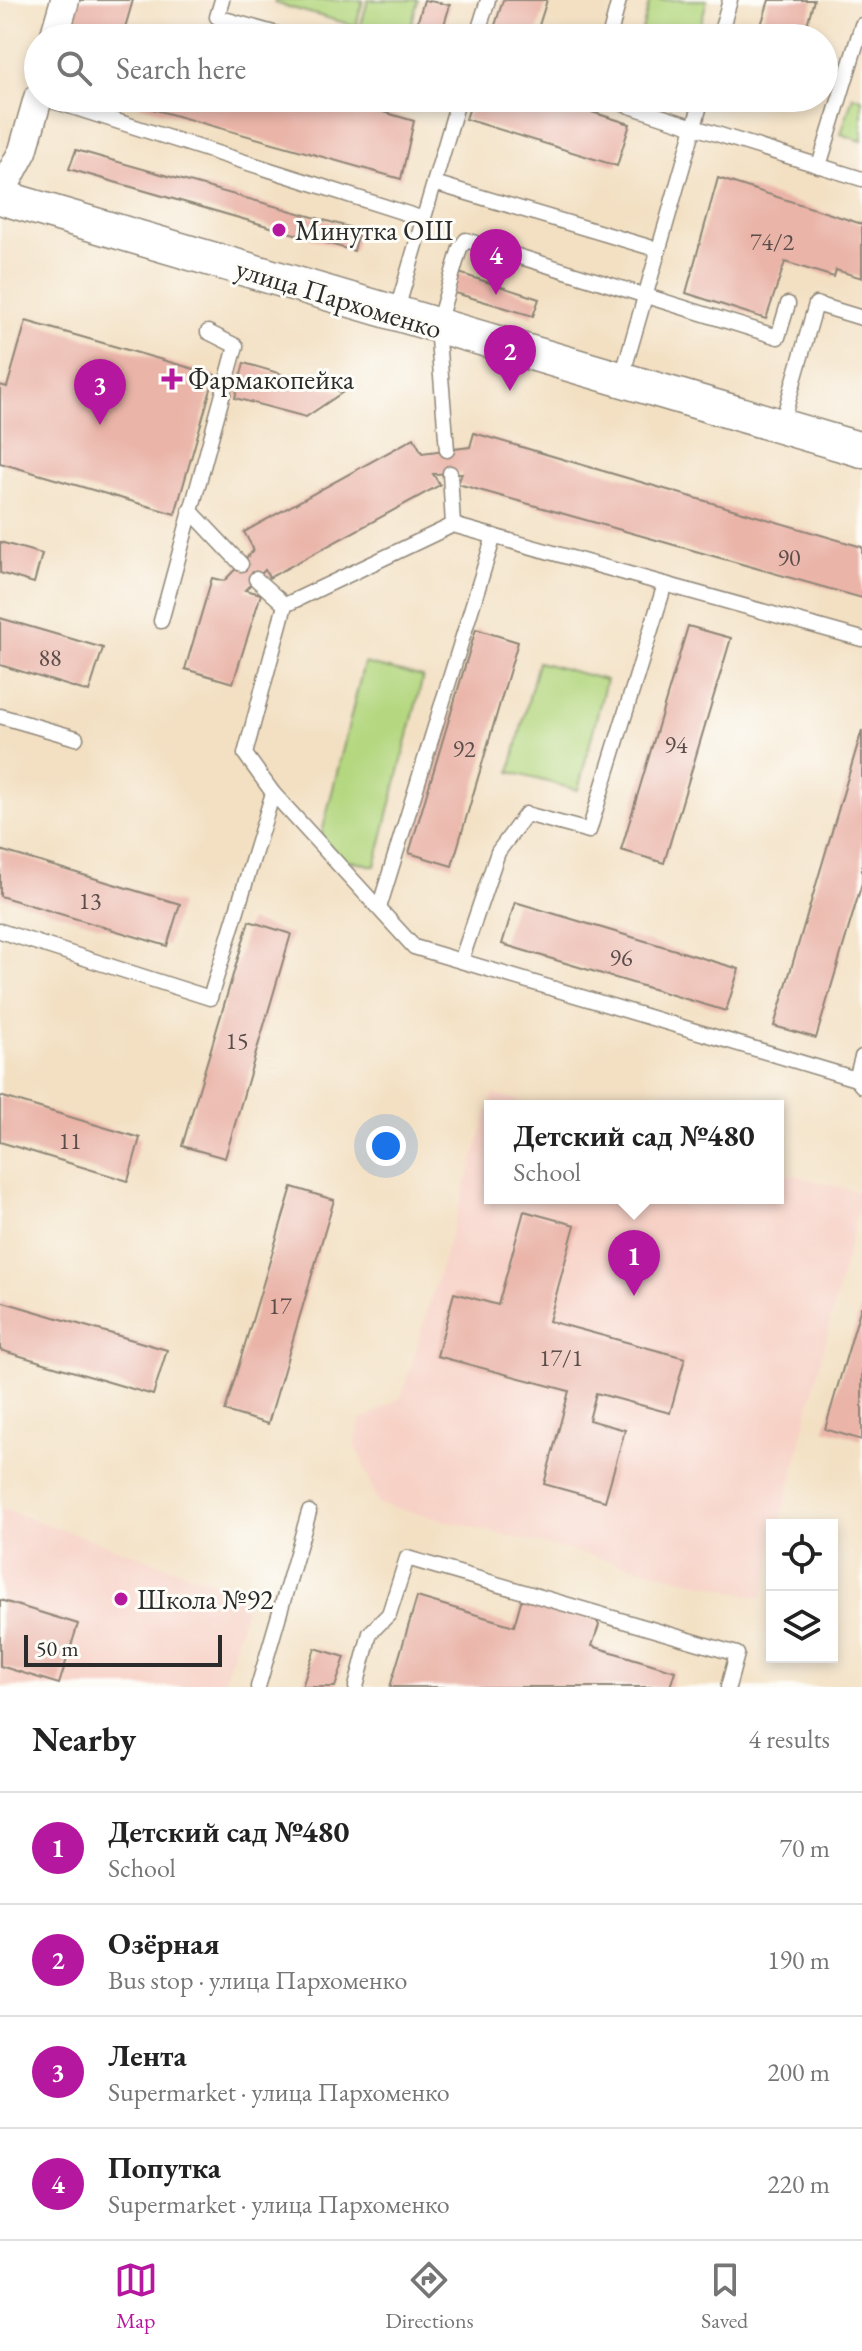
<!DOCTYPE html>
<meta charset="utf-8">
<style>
:root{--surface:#fff;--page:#f2f2f2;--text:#222;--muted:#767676;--line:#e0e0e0;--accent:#b5179e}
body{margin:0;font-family:"EB Garamond",serif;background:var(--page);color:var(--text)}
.controls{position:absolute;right:24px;bottom:24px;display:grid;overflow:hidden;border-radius:0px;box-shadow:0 4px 12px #0003}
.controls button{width:72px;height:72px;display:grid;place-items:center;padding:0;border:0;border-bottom:2px solid var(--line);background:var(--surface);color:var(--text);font:40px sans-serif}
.scale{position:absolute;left:24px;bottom:20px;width:198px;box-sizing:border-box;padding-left:8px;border:4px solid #2b2b2b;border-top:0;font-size:22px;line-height:28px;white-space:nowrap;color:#2b2b2b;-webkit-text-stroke:6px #fdfcf7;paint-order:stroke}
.you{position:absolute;left:386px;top:1146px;width:28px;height:28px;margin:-20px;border:6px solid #fff;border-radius:50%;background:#1a73e8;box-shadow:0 0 0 12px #1a73e833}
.badge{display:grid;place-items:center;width:52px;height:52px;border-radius:50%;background:var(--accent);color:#fff;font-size:26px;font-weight:700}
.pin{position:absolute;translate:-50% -66px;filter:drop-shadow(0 2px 4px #0008)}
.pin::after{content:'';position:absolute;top:42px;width:28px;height:24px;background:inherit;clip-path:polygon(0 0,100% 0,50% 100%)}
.popup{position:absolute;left:484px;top:1100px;width:300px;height:104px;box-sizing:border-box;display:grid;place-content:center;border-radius:0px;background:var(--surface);filter:drop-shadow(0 2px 6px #0005);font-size:26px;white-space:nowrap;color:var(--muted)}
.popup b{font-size:30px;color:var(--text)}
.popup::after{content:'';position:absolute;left:50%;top:100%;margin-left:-16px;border:16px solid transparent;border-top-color:var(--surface)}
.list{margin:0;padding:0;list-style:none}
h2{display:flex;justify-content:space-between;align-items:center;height:104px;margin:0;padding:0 32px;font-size:34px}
h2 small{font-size:26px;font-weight:400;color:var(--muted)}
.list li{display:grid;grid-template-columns:52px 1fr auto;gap:24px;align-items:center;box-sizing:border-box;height:112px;padding:0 32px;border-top:2px solid var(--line)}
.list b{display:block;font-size:30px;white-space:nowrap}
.list p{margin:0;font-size:26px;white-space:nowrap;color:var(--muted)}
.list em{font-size:26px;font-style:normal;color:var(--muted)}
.icon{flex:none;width:44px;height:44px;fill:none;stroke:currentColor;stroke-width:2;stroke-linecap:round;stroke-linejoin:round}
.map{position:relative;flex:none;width:862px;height:1687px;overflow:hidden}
.search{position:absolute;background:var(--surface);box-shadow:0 4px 12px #0003;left:24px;right:24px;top:24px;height:88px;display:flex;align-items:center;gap:20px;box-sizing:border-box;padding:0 28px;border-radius:44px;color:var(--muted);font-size:30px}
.sheet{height:552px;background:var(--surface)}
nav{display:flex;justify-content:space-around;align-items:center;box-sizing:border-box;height:112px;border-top:2px solid var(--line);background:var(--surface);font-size:22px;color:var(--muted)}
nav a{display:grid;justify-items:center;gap:4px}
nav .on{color:var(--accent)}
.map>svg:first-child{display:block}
</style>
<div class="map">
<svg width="862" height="1687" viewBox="0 0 862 1687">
<rect width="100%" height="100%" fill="#fdfcf7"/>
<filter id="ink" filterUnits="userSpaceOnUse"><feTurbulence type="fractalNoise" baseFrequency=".0125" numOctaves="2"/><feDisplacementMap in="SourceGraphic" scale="16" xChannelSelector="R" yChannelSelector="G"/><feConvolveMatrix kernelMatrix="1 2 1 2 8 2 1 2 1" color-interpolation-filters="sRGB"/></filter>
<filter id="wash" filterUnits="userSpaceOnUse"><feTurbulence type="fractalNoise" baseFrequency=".006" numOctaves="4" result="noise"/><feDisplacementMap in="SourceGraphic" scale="32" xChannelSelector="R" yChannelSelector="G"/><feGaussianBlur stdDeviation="1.8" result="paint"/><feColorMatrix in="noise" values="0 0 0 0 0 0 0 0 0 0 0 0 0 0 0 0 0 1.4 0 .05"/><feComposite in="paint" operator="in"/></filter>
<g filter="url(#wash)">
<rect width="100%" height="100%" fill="#f3e0c3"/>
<g fill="#f7d1c6">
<polygon points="493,1094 537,1106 490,1106 490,1198 778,1198 778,1171 862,1193 780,1525 772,1525 772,1559 762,1598 378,1504 355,1443 360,1421 401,1398"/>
<polygon points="0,1508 237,1590 246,1608 222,1687 0,1687"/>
</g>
<g fill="#b4d77f" stroke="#708155" stroke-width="2">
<polygon points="275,0 363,0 356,26 274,3"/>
<polygon points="368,0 418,0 408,38 360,28"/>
<polygon points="650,0 707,0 697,38 640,38"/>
<polygon points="853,96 862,99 862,141 841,134"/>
<polygon points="538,662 606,680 578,790 510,772"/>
<polygon points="364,663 423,677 375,866 342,859 321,837"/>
</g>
<g id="blocks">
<g fill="#eab4a8">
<polygon points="77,0 133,0 122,38 66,38"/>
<polygon points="424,0 450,5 440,38 413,38"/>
<polygon points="503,0 547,0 535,38 491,38"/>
<polygon points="769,0 814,0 803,38 757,38"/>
<polygon points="335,98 414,121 401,179 117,99"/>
<polygon points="473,98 547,98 630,124 617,166 466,119"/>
<polygon points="76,150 359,230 354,251 69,169"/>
<polygon points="718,178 862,224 862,278 836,270 834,277 785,262 766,319 686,293"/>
<polygon points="459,273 539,299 533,316 452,292"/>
<polygon points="26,321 215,375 175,514 0,463 0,385 7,387"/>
<polygon points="244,363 343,392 306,417 235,398"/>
<polygon points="474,433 862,547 862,598 458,484 462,473 433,474 440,485 269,578 265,570 245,590 261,594 233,683 185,669 212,578 224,581 254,550 244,532 414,438 422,453 470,447"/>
<polygon points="0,542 42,554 34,583 0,573"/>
<polygon points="0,618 103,648 89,692 0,665"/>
<polygon points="688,626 731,638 664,863 621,850"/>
<polygon points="476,629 518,642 452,866 409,853"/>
<polygon points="862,730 862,883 816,1038 774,1026"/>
<polygon points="0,850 180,904 167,946 0,896"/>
<polygon points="515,902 739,969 726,1011 502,944"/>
<polygon points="249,921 291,934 225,1158 182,1146"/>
<polygon points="0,1096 140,1138 128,1181 0,1142"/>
<polygon points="292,1187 334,1200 268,1424 225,1411"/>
<polygon points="524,1211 575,1225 549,1321 685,1358 670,1413 596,1393 589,1420 625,1430 605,1501 544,1484 569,1391 437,1356 454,1293 498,1305"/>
<polygon points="0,1301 167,1350 153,1395 0,1350"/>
<polygon points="861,1307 862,1307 862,1440 825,1429"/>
<polygon points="417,1597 514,1626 521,1601 525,1599 596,1620 599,1625 592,1646 675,1671 670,1687 390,1687"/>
<polygon points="0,1600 78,1624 59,1684 0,1666"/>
<polygon points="315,1648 345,1657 335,1687 302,1687"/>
</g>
</g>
</g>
<g filter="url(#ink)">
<use href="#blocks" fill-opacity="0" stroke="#8f8677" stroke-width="2"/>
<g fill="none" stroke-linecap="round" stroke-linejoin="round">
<defs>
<g id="service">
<polyline points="222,0 217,17 291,38"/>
<polyline points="476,38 488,0"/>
<polyline points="609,38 619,0"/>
<polyline points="719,38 730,0"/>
<polyline points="44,98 424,219"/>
<polyline points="605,98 694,127 702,98"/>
<polyline points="819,166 862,25"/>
<polyline points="434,183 659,250"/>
<polyline points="396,313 459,98"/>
<polyline points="621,380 694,127 862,179"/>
<polyline points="781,426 816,304 862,318"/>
<polyline points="447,450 437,327 460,248 466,240 778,337 788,304"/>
<polyline points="450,473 453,525"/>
<polyline points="190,510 241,564"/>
<polyline points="256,579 285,605"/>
<polyline points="161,621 236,346 208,332"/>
<polyline points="0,716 76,738"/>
<polyline points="273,793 414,947 856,1079"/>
<polyline points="379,908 494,536"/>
<polyline points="0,931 210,998 273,793 245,754 285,605 453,525 862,639"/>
<polyline points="461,961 498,852 526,814 589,831 665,584"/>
<polyline points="862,1086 856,1079 862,1057"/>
<polyline points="258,1687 309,1512"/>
<polyline points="356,1687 370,1633 389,1614 407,1558 737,1654 728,1687"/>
</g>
<g id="minor">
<polyline points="54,38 65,0"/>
<polyline points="0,194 23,151 38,98"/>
</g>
<polyline id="tertiary" points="0,197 862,450"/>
</defs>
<use href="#service" stroke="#8f8677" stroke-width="17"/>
<use href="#minor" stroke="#8f8677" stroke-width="31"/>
<use href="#tertiary" stroke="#8f8677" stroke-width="37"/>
<use href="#service" stroke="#fff" stroke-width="14"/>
<use href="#minor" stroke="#fff" stroke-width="28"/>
<use href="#tertiary" stroke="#fff" stroke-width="34"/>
</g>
</g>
<g fill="#b5179e" stroke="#fdfcf7" stroke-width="3">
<circle cx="279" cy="230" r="8"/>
<path d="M168 367h8v8h8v8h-8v8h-8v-8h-8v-8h8z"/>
<circle cx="121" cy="1599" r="8"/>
</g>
<g text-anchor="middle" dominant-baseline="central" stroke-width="6" stroke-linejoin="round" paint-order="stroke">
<g font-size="24" fill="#5b4d4a">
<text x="772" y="241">74/2</text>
<text x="789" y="557">90</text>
<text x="50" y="657">88</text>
<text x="676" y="744">94</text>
<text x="464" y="748">92</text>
<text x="90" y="900">13</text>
<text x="621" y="957">96</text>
<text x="237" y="1040">15</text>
<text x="70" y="1140">11</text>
<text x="280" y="1305">17</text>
<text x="561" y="1357">17/1</text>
</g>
<g font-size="28" fill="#2b2b2b" stroke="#fdfcf7" text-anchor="start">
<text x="295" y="230">Минутка ОШ</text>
<text x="188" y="379">Фармакопейка</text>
<text x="137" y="1599">Школа №92</text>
</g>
<g font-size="28" fill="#2b2b2b" stroke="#fdfcf7">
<text transform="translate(339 298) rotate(17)">улица Пархоменко</text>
</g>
</g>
</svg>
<div class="controls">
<button><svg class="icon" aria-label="locate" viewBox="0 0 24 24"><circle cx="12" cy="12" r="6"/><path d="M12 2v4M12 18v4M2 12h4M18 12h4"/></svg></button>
<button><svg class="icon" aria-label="layers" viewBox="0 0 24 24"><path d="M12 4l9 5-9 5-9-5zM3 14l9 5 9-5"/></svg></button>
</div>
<div class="scale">50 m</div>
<div class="you"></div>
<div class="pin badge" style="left:634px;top:1296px">1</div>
<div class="popup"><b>Детский сад №480</b>School</div>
<div class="pin badge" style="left:510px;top:391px">2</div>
<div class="pin badge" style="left:100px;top:425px">3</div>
<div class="pin badge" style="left:496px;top:295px">4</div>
<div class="search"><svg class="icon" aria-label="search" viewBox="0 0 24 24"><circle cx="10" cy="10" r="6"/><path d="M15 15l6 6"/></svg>Search here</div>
</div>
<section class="sheet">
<h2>Nearby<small>4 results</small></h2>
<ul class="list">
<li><span class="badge">1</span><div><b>Детский сад №480</b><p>School</p></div><em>70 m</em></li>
<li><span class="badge">2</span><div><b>Озёрная</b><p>Bus stop · улица Пархоменко</p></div><em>190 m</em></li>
<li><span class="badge">3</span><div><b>Лента</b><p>Supermarket · улица Пархоменко</p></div><em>200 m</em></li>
<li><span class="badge">4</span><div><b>Попутка</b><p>Supermarket · улица Пархоменко</p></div><em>220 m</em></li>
</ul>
</section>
<nav>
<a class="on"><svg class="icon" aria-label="map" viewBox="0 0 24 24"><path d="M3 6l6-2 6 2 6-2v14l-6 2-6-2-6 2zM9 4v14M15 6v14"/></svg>Map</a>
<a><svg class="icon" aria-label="directions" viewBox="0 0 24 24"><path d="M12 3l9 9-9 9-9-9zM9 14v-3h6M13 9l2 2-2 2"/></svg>Directions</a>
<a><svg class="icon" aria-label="saved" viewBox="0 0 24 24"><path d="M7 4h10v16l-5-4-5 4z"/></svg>Saved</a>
</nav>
